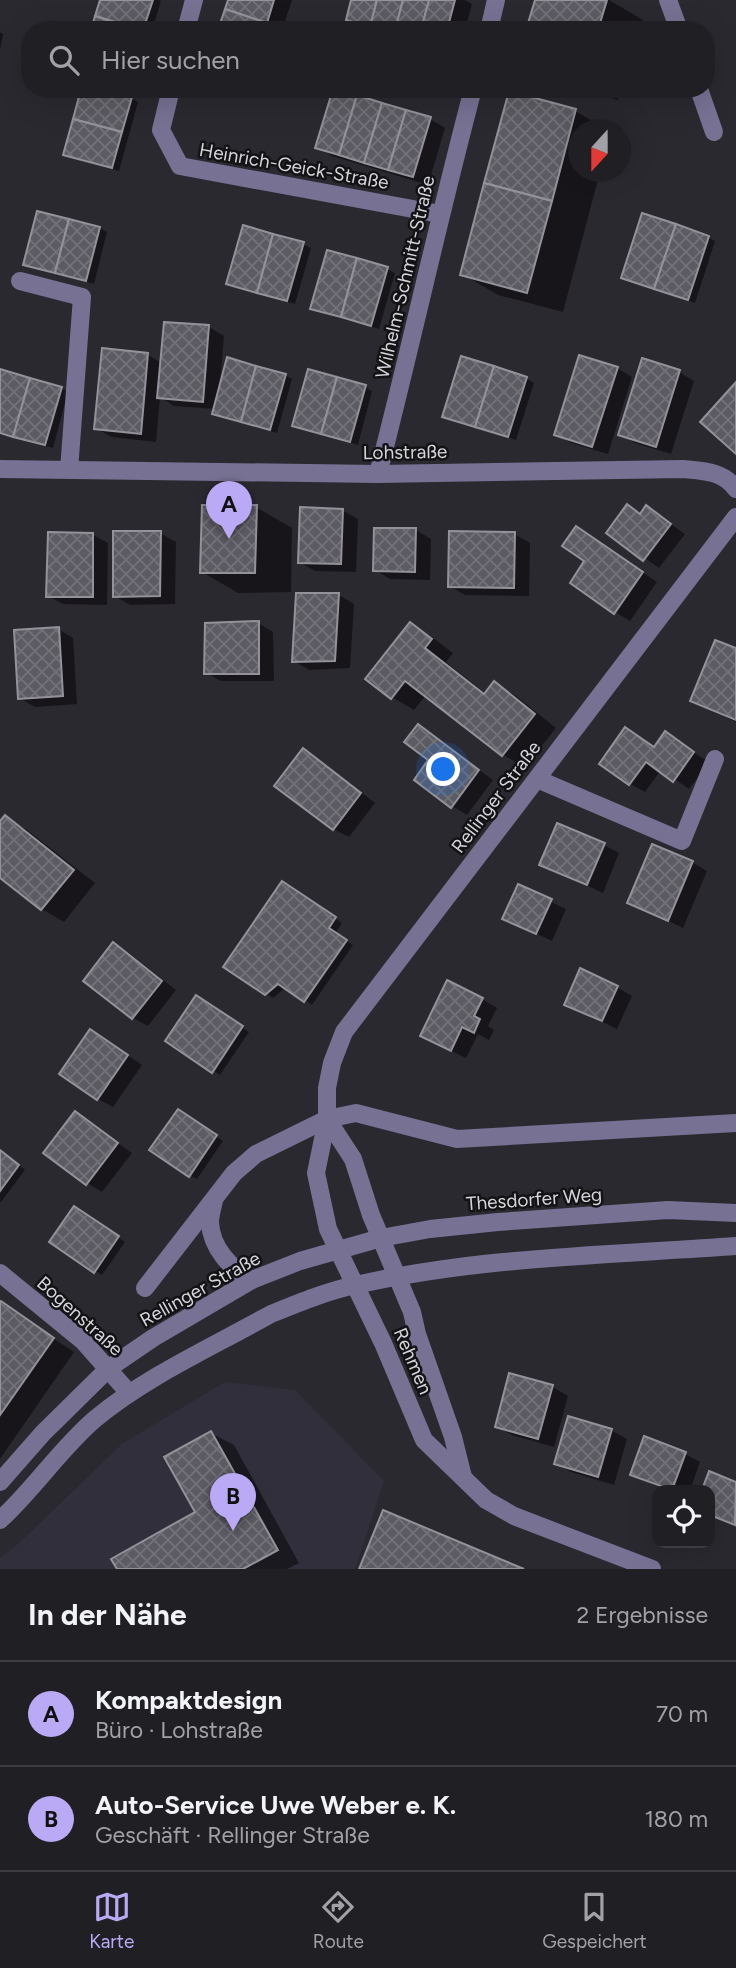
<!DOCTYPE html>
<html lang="de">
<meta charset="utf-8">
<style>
:root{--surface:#201f24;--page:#2d2c31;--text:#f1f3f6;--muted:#a2a2a6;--line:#3d3d41;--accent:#baaaf6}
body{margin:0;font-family:Figtree,sans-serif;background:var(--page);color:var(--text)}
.controls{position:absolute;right:21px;bottom:21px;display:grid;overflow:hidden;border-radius:14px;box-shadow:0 7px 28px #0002}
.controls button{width:63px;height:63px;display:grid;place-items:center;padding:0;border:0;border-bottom:2px solid var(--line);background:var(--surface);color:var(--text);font:35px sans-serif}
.compass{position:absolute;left:568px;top:119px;width:63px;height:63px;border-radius:50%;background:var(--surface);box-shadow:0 7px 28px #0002;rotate:201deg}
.you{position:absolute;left:444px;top:770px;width:24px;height:24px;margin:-18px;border:5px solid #fff;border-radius:50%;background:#1a73e8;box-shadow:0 0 0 10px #1a73e833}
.badge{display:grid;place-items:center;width:46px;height:46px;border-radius:50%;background:var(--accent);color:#111;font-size:23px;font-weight:700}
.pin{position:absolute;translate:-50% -58px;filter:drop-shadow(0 2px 4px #0008)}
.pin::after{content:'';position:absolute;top:37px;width:24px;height:21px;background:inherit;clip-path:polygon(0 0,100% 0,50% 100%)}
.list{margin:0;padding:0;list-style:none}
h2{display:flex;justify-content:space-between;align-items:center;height:91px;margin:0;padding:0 28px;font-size:30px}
h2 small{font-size:23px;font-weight:400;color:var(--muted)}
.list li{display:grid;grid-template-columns:46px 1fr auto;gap:21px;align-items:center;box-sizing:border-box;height:105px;padding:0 28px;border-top:2px solid var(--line)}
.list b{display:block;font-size:26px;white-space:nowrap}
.list p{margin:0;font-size:23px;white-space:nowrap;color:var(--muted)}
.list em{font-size:23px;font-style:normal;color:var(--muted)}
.icon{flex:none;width:38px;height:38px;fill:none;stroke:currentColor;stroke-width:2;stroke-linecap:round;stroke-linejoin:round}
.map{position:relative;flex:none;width:736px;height:1569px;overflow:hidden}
.search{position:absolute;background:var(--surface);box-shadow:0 7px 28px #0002;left:21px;right:21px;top:21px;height:77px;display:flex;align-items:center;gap:18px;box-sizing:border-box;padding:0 24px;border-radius:28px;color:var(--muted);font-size:26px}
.sheet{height:301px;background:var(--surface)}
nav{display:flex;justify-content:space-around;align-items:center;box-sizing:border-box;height:98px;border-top:2px solid var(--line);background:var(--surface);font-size:19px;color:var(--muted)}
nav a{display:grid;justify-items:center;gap:4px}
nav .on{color:var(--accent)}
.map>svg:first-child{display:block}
</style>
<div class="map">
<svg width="736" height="1569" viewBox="0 0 736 1569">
<defs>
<pattern id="building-cross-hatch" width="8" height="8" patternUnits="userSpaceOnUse" patternTransform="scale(1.75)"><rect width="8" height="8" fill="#5c5b63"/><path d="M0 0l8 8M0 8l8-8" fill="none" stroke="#727279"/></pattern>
</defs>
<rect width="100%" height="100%" fill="#2b2930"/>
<polygon fill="#312f3c" points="225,1382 295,1390 384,1481 355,1569 0,1569 0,1558 18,1544 122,1444"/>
<g fill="#0007">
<polygon points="102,0 159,0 161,1 152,30 92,30"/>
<polygon points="230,0 292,0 282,30 220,30"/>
<polygon points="352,0 465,0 472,4 465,30 369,30 348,19"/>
<polygon points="537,0 609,0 643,20 640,30 528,30"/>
<polygon points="0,32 3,34 0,50"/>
<polygon points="581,89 621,89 618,100"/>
<polygon points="131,98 138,102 119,171 72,158 65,154"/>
<polygon points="575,111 608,130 578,130 578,172 600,172 563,312 498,295 462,274"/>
<polygon points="430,119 445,128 428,185 332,156 317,147"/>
<polygon points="38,213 100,228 107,232 94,284 33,268 25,264"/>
<polygon points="708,237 715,241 695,303 623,277"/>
<polygon points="303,244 311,248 295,304 235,287 228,283"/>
<polygon points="387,269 395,273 379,329 319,312 312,308"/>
<polygon points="165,324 209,327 224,336 220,383 285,375 292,379 277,433 221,417 214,413 215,409 174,406 160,397 156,442 111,437 96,428 148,355 162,363"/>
<polygon points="617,368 632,377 608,454 571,443 556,434"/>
<polygon points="0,371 61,388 68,392 53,448 0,434"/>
<polygon points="679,372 694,381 671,454 635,443 620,434"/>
<polygon points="526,378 534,383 516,440 444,416"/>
<polygon points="365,387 372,391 358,445 301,429 294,425"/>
<polygon points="628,506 642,514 647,507 685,534 659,568 608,532"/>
<polygon points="256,507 292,528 291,592 238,593 202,572"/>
<polygon points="342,510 358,519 356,572 315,571 299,562"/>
<polygon points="577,528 657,582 630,621 615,612"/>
<polygon points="416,530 431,539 430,580 390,579 375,570"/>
<polygon points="160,533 176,542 175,604 130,605 115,596"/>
<polygon points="514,534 530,543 529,596 465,595 449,586"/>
<polygon points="93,535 108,543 107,605 63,604 48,596"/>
<polygon points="298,595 339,595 354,604 350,668 309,670 294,661"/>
<polygon points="258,623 273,632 274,681 221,681 206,673"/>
<polygon points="410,624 432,637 453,653 446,662 486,694 494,683 516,696 556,728 525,767 503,755 426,695 414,710 392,697"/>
<polygon points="58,629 73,638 77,704 35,707 19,698"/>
<polygon points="736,650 736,722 692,701"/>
<polygon points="418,726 493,780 467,815 452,806"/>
<polygon points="679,743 709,762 689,789 661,770 645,792 630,784 655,748"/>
<polygon points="303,751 318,759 375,803 349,837 333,829"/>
<polygon points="5,818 27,830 95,883 64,922 42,909 0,875 0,824"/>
<polygon points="604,845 619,853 603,893 542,865"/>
<polygon points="692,862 707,871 683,928 629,902"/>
<polygon points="518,886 566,909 552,941 504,918"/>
<polygon points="289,887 342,923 335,934 353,945 312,1005 286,987 273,998 266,993"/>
<polygon points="114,945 129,953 176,990 148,1026 133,1018 85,980"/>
<polygon points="617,987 632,996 617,1029 566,1004"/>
<polygon points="482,999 497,1008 488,1026 494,1030 489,1040 478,1034 466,1058 437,1044"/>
<polygon points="203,1001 249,1032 220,1075 167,1041"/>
<polygon points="105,1040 142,1065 113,1107 98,1099"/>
<polygon points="75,1113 132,1153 102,1192 87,1183"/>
<polygon points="185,1115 223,1141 197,1179 189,1175"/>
<polygon points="0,1151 25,1170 1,1202 0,1202"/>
<polygon points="82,1212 125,1242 102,1275 95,1271"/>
<polygon points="1,1304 74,1352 0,1459 0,1305"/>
<polygon points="511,1375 553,1387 568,1396 554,1447 512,1435 497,1427"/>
<polygon points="611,1430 627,1439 614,1485 571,1472 556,1463"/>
<polygon points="211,1433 234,1445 299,1563 287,1569 119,1569 113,1560 197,1513"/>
<polygon points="685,1454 700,1462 690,1490 665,1490 632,1475"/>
<polygon points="710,1474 736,1484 736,1526 710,1516 710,1490 704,1490"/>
</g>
<g fill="url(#building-cross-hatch)" stroke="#93919a" stroke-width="2">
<polygon points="100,0 153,0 143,30 95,16"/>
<polygon points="228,0 274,0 267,23 225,9"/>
<polygon points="351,0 377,0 370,27 346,20"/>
<polygon points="377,0 403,0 395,30 370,27"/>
<polygon points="403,0 429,0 421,30 395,30"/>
<polygon points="429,0 455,0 447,30 421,30"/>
<polygon points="535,0 607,0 598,30 526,30"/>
<polygon points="225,9 267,23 264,30 218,30"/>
<polygon points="95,16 137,30 91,30"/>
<polygon points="81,89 105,89 132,97 122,132 73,119"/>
<polygon points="333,89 357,95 339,155 315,148"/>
<polygon points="509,91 576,109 552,201 484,183"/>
<polygon points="357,95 382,103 364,163 339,155"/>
<polygon points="382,103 406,110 388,170 364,163"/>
<polygon points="406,110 431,117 413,177 388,170"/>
<polygon points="73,119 122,132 112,168 63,155"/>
<polygon points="484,183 552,201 527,293 460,275"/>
<polygon points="37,211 69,219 55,273 23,265"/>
<polygon points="642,213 676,224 654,289 621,278"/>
<polygon points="69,219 100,227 86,281 55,273"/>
<polygon points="676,224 709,236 688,300 654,289"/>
<polygon points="243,225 273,234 257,293 226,284"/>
<polygon points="273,234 304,242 287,301 257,293"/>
<polygon points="327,250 357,258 341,317 310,309"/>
<polygon points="357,258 388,267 371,326 341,317"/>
<polygon points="164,322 209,325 203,402 157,398"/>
<polygon points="102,348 148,353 141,434 94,429"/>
<polygon points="579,355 618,367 592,447 554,435"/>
<polygon points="461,356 494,366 475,427 442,417"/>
<polygon points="227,357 256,366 241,422 212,414"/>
<polygon points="642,358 680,370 656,447 618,435"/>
<polygon points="256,366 286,374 270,430 241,422"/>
<polygon points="494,366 527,377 508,437 475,427"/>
<polygon points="0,369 30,378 13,437 0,433"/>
<polygon points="308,369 337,377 321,434 292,426"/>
<polygon points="337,377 366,385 350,442 321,434"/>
<polygon points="30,378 62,387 45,445 13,437"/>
<polygon points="736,382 736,454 700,422"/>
<polygon points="627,504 640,514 646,505 671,524 643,561 606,533"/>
<polygon points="202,505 257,505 255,573 200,573"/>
<polygon points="300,507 343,509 341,564 298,563"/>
<polygon points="576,526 643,572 614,614 570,583 584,561 562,546"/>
<polygon points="374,528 416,528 415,572 373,571"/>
<polygon points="113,531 161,531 160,596 113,597"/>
<polygon points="449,531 515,532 514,588 448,587"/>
<polygon points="48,532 93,533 93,597 46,597"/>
<polygon points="296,593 339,593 335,661 292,662"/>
<polygon points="259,621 259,674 204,674 205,623"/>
<polygon points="410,622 432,639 425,648 484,694 494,681 535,714 502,756 405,681 391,699 365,679"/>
<polygon points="59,627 63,696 18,699 14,630"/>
<polygon points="715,640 736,648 736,720 690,701"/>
<polygon points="418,724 479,770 451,808 414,780 428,760 404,742"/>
<polygon points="625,727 654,747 665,731 694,752 673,782 646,762 629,785 599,764"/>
<polygon points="303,748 361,793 333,830 274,786"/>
<polygon points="5,815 74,870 41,910 0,878 0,821"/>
<polygon points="557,823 605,843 587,885 539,865"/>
<polygon points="652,844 693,861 668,921 627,903"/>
<polygon points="282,881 336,917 329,928 347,940 304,1002 278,984 265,995 223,967"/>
<polygon points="518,884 552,899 536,934 502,919"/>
<polygon points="113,942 162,981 132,1019 83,981"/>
<polygon points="580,968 618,986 602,1021 564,1005"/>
<polygon points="447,980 483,998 474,1016 480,1019 474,1033 462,1027 451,1051 420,1036"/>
<polygon points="196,995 243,1026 212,1073 165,1041"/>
<polygon points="90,1029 128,1055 97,1100 59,1074"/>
<polygon points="178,1109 217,1135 189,1177 149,1150"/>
<polygon points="75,1111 118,1143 86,1185 43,1153"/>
<polygon points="0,1150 19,1165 0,1191"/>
<polygon points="74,1206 119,1236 94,1273 49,1242"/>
<polygon points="1,1301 54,1338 0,1415 0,1302"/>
<polygon points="509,1373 553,1385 538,1439 495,1427"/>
<polygon points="568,1416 612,1429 598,1477 554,1464"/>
<polygon points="211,1431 278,1550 243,1569 117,1569 111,1559 195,1512 164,1457"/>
<polygon points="644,1436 686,1452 672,1490 630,1475"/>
<polygon points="709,1471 736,1482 735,1525 710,1515 710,1490 702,1490"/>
<polygon points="383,1510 524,1569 359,1569"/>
</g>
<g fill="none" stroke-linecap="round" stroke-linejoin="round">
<g stroke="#777193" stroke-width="18">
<polyline points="668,0 679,30"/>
<polyline points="186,30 194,0"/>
<polyline points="489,30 496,0"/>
<polyline points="171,89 161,130 180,166 440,214"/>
<polyline points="699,89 714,132"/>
<polyline points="20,281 82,297 69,470"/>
<path d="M0,469L378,474L683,469C704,471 723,471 736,489"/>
<path d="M378,474C411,346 439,217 473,89"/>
<polyline points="537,779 682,841 715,759"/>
<polyline points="327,1119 353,1159 371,1215 412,1312 417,1334 453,1437 463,1477"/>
<path d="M214,1200C213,1207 210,1215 210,1222C211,1248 231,1269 252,1280"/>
<polyline points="0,1273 83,1341 129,1393"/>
<polyline points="145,1288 234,1173 256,1154 327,1119 356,1113 457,1139 736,1123"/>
<polyline points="0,1482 43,1433 109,1368 153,1338 252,1280 300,1261 381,1238 430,1229 498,1222 668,1210 736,1213"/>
<path d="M0,1520C34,1489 60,1449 95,1419C145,1377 214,1346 271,1314C298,1303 327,1291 356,1285C479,1257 610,1255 736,1246"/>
<polyline points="652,1569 514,1516 486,1500 424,1440 383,1343 328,1229 316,1173 327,1119 327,1088 332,1063 344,1032 736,517"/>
</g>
</g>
<g text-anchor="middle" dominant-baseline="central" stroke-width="5" stroke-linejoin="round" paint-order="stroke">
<g font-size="19" fill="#d5d4d9" stroke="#131316">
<text transform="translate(294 166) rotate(10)">Heinrich-Geick-Straße</text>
<text transform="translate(405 277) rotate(-77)">Wilhelm-Schmitt-Straße</text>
<text transform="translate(405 452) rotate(-1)">Lohstraße</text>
<text transform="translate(496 797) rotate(-53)">Rellinger Straße</text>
<text transform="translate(534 1199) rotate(-4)">Thesdorfer Weg</text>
<text transform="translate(200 1289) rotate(-29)">Rellinger Straße</text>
<text transform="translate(80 1316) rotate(42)">Bogenstraße</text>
<text transform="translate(413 1361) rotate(67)">Rehmen</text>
</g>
</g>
</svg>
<div class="controls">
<button><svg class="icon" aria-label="locate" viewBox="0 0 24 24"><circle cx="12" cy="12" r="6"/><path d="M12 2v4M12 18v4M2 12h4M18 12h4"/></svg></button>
</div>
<svg class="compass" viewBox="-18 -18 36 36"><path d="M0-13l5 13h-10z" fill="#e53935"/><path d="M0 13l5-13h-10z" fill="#a2a2a6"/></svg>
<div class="you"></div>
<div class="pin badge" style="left:229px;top:539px">A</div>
<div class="pin badge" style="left:233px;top:1531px">B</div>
<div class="search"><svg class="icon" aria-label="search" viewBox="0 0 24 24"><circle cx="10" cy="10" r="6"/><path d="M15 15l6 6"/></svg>Hier suchen</div>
</div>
<section class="sheet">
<h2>In der Nähe<small>2 Ergebnisse</small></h2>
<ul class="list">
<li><span class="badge">A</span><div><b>Kompaktdesign</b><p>Büro · Lohstraße</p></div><em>70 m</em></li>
<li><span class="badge">B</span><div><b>Auto-Service Uwe Weber e. K.</b><p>Geschäft · Rellinger Straße</p></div><em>180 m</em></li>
</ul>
</section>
<nav>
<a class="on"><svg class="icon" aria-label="map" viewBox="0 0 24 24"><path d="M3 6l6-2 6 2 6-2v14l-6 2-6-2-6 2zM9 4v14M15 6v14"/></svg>Karte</a>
<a><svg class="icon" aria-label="directions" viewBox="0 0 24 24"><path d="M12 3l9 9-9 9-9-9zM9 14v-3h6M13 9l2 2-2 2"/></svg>Route</a>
<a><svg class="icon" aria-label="saved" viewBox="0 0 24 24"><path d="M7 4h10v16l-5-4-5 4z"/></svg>Gespeichert</a>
</nav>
